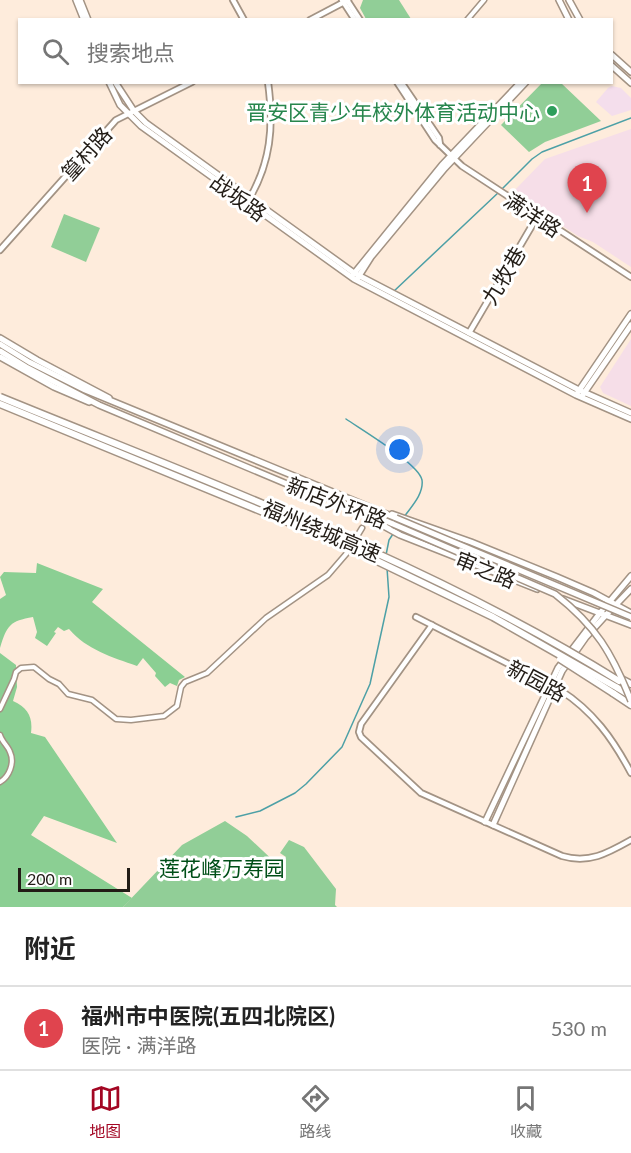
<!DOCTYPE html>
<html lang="zh">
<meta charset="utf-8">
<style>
:root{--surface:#fff;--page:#f2f2f2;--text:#222;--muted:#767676;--line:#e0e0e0;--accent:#a30623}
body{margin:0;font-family:Lato,"Noto Sans SC",sans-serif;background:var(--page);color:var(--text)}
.scale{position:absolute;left:18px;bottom:15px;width:112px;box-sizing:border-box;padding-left:6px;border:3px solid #221c16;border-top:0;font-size:16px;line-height:21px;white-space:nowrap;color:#221c16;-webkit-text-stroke:4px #fff;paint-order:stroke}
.you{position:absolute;left:400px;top:450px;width:21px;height:21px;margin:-15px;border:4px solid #fff;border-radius:50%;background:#1a73e8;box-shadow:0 0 0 9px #1a73e833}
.badge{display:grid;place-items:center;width:39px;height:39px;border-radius:50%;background:var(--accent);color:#fff;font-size:20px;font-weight:700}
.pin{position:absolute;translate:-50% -50px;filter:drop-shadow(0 2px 3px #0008)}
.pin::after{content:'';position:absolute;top:32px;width:21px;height:18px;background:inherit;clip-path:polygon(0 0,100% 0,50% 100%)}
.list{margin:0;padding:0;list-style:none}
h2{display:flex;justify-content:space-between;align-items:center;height:78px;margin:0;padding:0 24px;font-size:26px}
h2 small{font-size:20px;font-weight:400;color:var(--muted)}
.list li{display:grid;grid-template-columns:39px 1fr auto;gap:18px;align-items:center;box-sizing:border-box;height:84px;padding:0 24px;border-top:2px solid var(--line)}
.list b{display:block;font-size:22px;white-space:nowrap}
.list p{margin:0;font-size:20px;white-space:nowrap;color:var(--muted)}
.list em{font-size:20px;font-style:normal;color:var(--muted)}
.icon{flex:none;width:33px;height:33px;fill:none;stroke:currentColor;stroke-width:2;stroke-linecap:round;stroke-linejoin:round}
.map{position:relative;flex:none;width:631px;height:907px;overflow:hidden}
.search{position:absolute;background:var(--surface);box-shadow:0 2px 4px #0004;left:18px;right:18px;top:18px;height:66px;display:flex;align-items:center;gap:15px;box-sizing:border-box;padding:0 21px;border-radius:0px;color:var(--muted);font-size:22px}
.sheet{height:162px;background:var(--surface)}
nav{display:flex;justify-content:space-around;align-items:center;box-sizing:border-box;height:84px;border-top:2px solid var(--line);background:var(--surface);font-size:16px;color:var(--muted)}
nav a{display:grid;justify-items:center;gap:3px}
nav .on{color:var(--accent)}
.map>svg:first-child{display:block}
</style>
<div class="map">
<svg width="631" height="907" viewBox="0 0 631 907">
<rect width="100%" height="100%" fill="#feecdc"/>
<polygon fill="#f4deec" points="612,86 621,88 631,98 631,110 612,116 596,102 608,88"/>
<g fill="#f6dee8">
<polygon points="631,129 631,267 593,242 578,236 512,193 545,159"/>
<polygon points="631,339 631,406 603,393 600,387"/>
</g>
<g fill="#91ce97">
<polygon points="363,0 399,0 411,19 366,19 360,8"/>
<polygon points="543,82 561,83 601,121 545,142 529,152 501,125"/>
<polygon points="64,214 100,228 86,262 51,247"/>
<polygon points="225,821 247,836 279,866 286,857 280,853 289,840 304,847 336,889 335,905 337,907 123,907 182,845"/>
</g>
<g fill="#8bcf93">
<path d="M37,563L103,589L92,602L185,677L179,680L177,686L170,683L165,687L155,676L156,673L143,658L137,666C112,657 87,650 69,629L64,631L58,627L54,632L56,633L47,646L35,638L37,632L33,617C10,621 7,625 0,648V599L6,595L0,577L4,572L36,573Z"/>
<path d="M0,653L16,665L17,687L13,701C28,708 33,717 31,733L45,737L117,843L44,816L31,835L132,898L123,907H0Z"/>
</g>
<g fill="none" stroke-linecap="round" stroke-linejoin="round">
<g stroke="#4da0a6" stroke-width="1.5">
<polyline points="502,189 532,159 542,152 631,118"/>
<polyline points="393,292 499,192"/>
<path d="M346,419C362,430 419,464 422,480C424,494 411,507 404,517"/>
<polyline points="386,555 389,540 393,534"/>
<polyline points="236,817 260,811 295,793 306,784 342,747 370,684 389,597 387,568"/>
</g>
<defs>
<g id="minor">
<polyline points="467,20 484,0"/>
<polyline points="0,709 14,679 16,672 21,668 34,667 49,679 59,684 68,694 92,700 116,719 131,720 164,716 177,706 181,687 185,682 207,673 266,618 328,575 347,553 362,528"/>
<path d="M0,735C2,742 8,746 10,752C15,763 9,777 0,782"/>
</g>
<g id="tertiary">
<polyline points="233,0 244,20"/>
<polyline points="342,0 355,20"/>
<polyline points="347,0 360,20"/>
<polyline points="310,20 348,0"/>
<polyline points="397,82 435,140 462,166 631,277"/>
<polyline points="401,82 439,138 440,145"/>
<path d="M248,201C271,163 274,126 268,82"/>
<polyline points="0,250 116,120 192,82"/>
<polyline points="469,333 537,217"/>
<path d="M416,617L560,690C593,711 613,739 631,773"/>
<path d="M432,625L361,724L359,732L361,737L421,793L562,856C589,864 608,853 631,840"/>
</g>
<g id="secondary">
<polyline points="76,0 84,20"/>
<polyline points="80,0 88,20"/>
<polyline points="109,82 120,105 141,126 354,279 576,395 631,419"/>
<polyline points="115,82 134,111 146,123 354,273 579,390 631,413"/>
<polyline points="352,276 442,165 521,82"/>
<polyline points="357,279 371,257 445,168 526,82"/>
<polyline points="0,338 37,360 109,398"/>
<polyline points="0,357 54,387 89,402"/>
<polyline points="578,392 631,314"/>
<polyline points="582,396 631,325"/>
<polyline points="351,508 400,535 537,589"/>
<polyline points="392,514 471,542 557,577 594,593 631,613"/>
<polyline points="563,599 631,625"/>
<polyline points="485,822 558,668 600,613"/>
<polyline points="493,825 562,671 586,637 606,615"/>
</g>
<g id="primary">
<polyline points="559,0 569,20"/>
<polyline points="569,0 580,20"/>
<polyline points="612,55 631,72"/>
<polyline points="612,66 631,83"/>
<polyline points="0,344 29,362 85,390 396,518"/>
<polyline points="0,351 26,367 99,405 287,484 356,508 393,524"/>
<polyline points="600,613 631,576"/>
<polyline points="606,615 631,589"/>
</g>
<g id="motorway">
<polyline points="621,679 631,684"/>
<polyline points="616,687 631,696"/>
<polyline points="613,693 631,705"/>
</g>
</defs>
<use href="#minor" stroke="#a39384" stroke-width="7"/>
<use href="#tertiary" stroke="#a39384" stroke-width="8"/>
<use href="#secondary" stroke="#a39384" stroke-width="8"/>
<use href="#primary" stroke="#a39384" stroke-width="8"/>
<use href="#motorway" stroke="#a39384" stroke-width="9"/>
<use href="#minor" stroke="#fff" stroke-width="4"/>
<use href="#tertiary" stroke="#fff" stroke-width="4.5"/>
<use href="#secondary" stroke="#fff" stroke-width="5"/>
<use href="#primary" stroke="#fff" stroke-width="5"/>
<use href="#motorway" stroke="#fff" stroke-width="6"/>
<defs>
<g id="primary-bridge">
<polyline points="396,518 631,617"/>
<path d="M393,524L555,594C596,626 612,653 631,701"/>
</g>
<g id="motorway-bridge">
<path d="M0,397C210,483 426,561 619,681"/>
<polyline points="0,404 346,546 493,617 616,687"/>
<polyline points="560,659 613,693"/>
</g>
</defs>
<use href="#primary-bridge" stroke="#a39384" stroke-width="8" stroke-linecap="butt"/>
<use href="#motorway-bridge" stroke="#a39384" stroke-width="9" stroke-linecap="butt"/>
<use href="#primary-bridge" stroke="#fff" stroke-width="5"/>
<use href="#motorway-bridge" stroke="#fff" stroke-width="6"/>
</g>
<circle fill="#2e9e5b" stroke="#fff" stroke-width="2" cx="552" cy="111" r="6"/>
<g text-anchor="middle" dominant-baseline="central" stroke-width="6" stroke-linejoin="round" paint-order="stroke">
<g font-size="21" fill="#27864d" stroke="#fff" text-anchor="end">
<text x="540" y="111">晋安区青少年校外体育活动中心</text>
</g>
<g font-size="21" fill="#221c16" stroke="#fff">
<text transform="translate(86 153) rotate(-48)">篁村路</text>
<text transform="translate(239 197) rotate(36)">战坂路</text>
<text transform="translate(533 214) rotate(33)">满洋路</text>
<text transform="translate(503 275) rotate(-59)">九牧巷</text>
<text transform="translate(337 502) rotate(21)">新店外环路</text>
<text transform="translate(322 530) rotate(23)">福州绕城高速</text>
<text transform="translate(486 569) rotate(22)">审之路</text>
<text transform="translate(537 680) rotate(28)">新园路</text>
</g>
<g font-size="21" fill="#004f18" stroke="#fff">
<text x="222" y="867">莲花峰万寿园</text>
</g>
</g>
</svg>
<div class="scale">200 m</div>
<div class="you"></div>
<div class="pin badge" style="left:587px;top:213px;background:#e0444e">1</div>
<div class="search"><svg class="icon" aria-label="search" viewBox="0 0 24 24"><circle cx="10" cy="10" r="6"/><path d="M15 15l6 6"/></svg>搜索地点</div>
</div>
<section class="sheet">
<h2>附近<small></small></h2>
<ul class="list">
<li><span class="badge" style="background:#e0444e">1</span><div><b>福州市中医院(五四北院区)</b><p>医院 · 满洋路</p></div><em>530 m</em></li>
</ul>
</section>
<nav>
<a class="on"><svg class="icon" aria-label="map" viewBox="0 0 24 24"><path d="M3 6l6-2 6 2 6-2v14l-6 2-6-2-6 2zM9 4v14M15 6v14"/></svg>地图</a>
<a><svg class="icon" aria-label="directions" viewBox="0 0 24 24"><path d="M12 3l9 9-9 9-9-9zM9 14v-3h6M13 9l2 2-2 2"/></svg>路线</a>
<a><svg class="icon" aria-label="saved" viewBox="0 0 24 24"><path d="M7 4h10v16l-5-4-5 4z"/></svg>收藏</a>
</nav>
